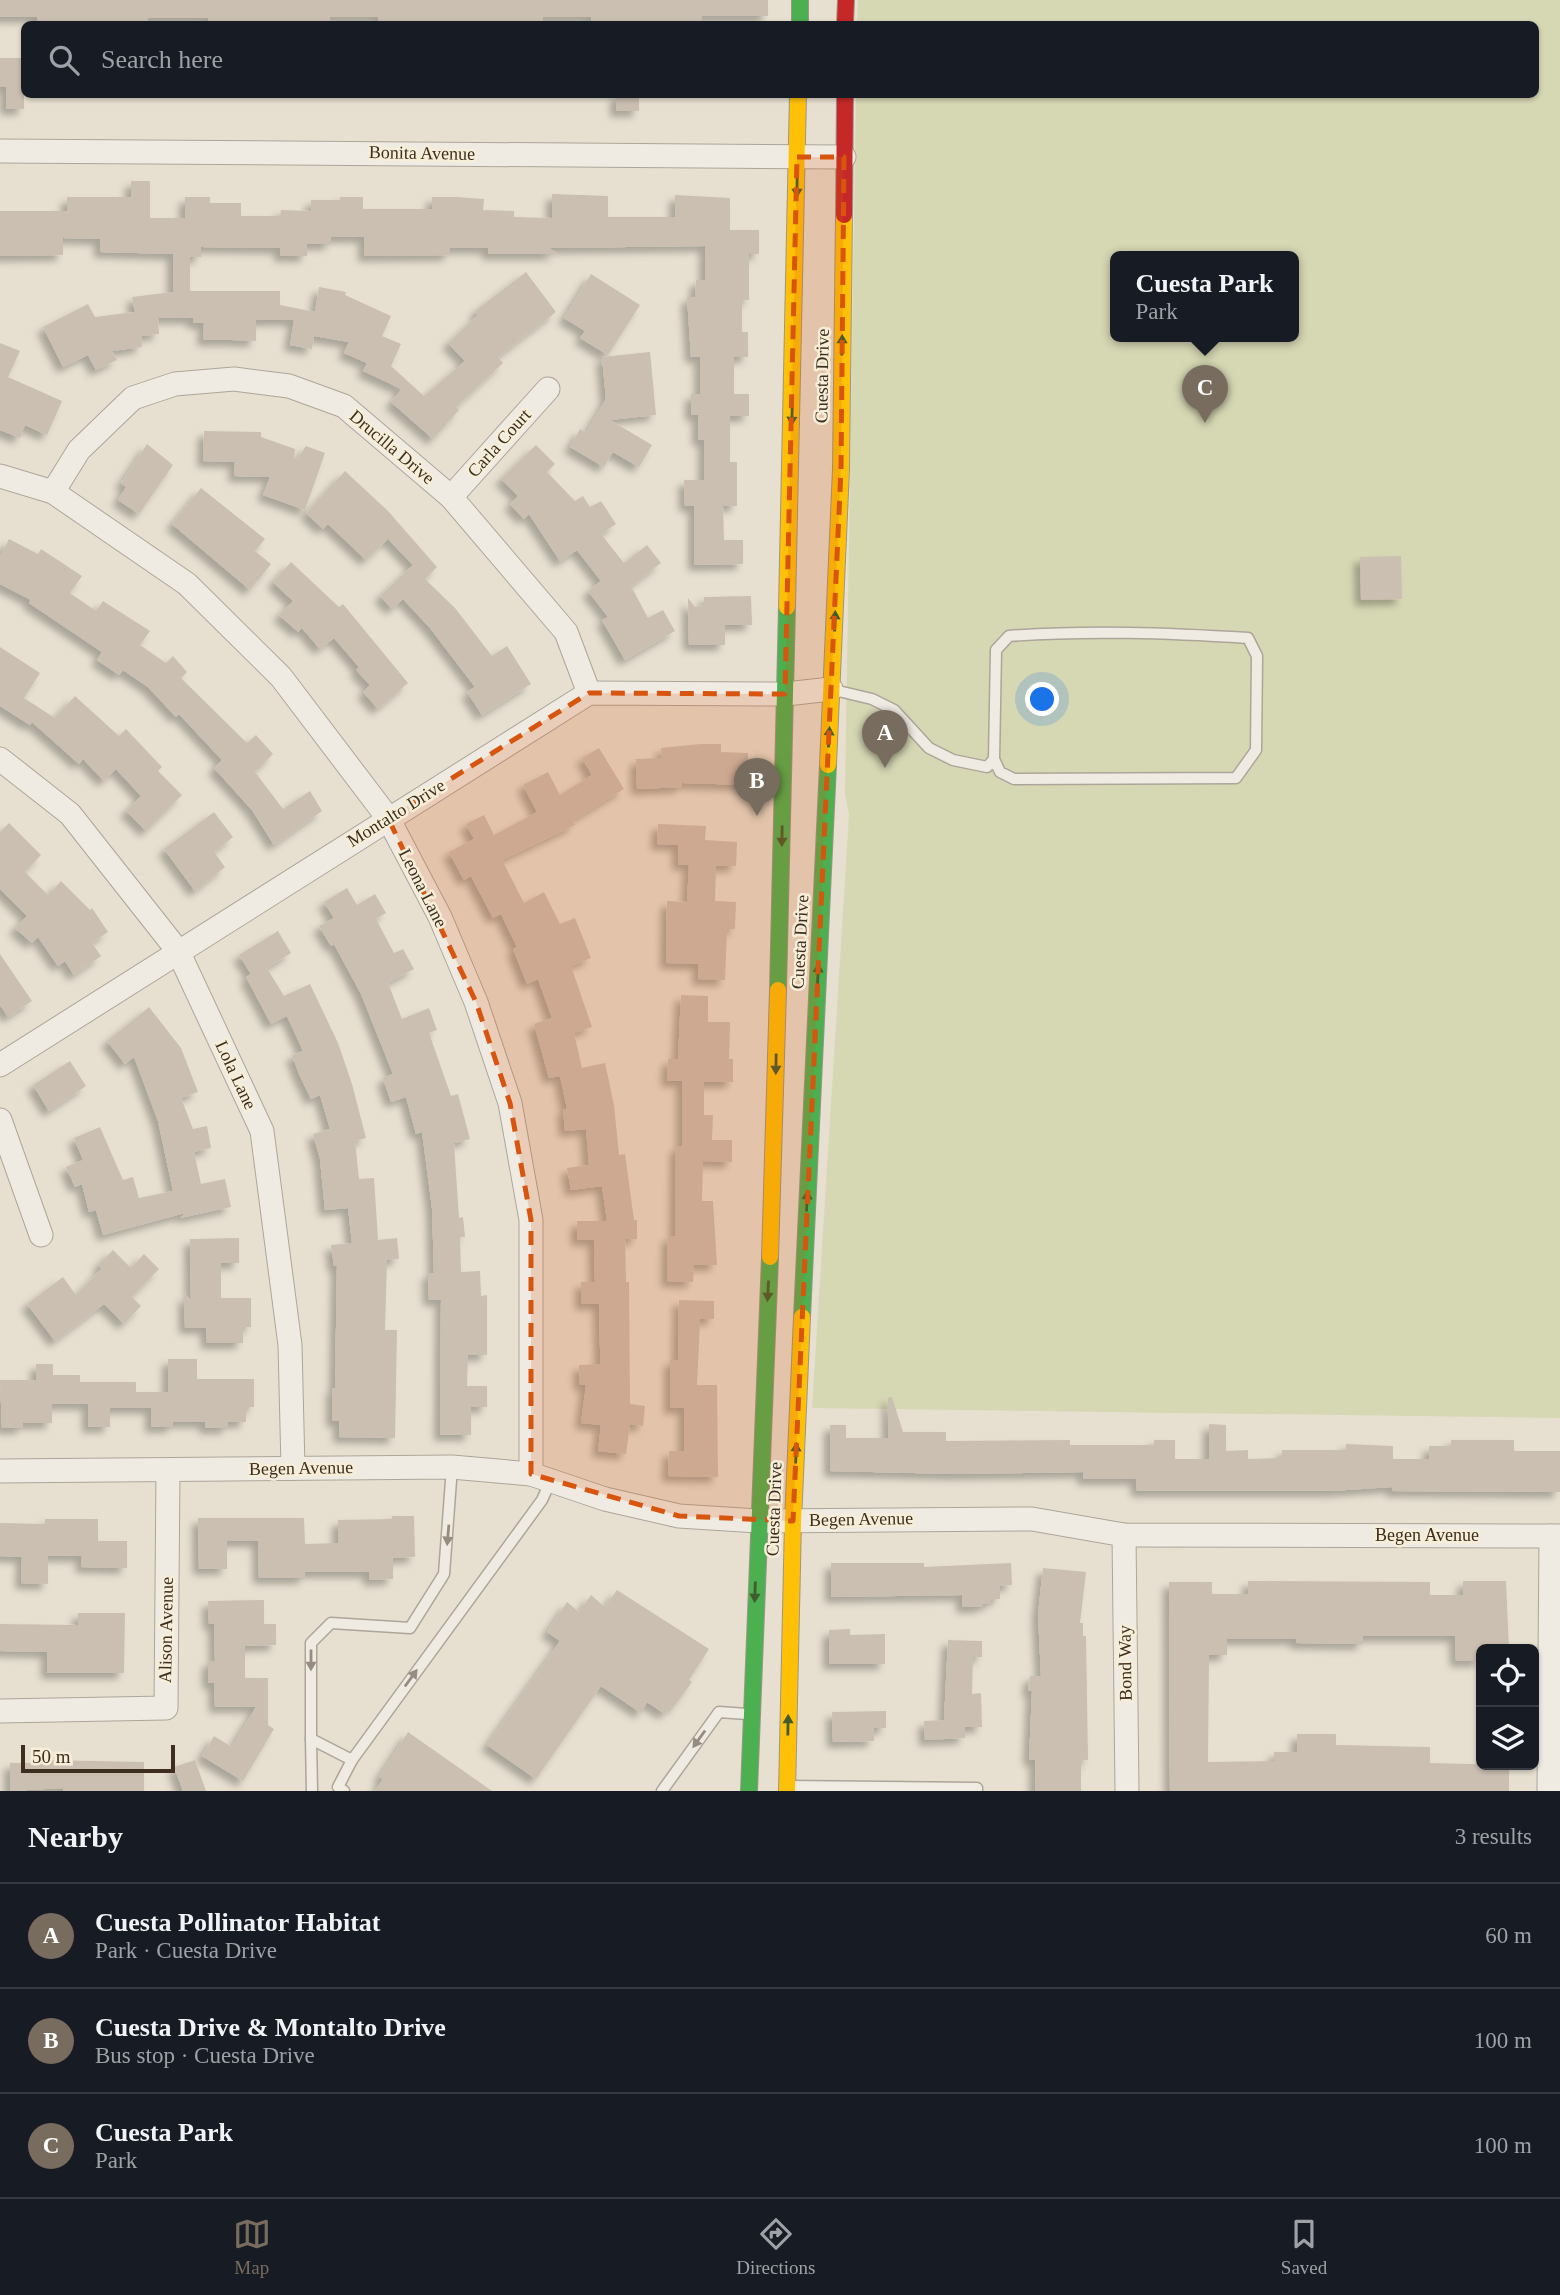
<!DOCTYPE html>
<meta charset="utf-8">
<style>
:root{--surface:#171b24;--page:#242831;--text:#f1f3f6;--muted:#9ea1a6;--line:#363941;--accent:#786c5e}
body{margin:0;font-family:Georgia,serif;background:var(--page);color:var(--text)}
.controls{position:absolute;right:21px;bottom:21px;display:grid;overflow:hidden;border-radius:10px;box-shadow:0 2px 5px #0004}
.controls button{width:63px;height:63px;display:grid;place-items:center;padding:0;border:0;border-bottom:2px solid var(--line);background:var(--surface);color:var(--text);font:35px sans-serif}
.scale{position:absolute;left:21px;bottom:18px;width:154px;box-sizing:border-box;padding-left:7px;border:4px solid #3d2e20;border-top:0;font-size:19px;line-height:24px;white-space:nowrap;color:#3d2e20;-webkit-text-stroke:5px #f7eed8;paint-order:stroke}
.you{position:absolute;left:1043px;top:700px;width:24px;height:24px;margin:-18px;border:5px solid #fff;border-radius:50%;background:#1a73e8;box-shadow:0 0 0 10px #1a73e833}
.badge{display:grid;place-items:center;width:46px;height:46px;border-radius:50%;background:var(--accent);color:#fff;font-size:23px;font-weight:700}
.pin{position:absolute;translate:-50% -58px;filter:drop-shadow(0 2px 4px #0008)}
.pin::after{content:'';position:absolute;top:37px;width:24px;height:21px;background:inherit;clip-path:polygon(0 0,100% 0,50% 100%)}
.popup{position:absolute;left:1110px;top:251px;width:189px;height:91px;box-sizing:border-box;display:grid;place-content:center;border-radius:10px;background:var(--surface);filter:drop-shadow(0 2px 5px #0005);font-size:23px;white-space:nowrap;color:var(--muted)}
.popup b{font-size:26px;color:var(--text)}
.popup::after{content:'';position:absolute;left:50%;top:100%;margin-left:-14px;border:14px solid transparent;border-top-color:var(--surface)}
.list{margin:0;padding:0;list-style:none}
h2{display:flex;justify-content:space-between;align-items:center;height:91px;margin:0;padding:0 28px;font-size:30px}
h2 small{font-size:23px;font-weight:400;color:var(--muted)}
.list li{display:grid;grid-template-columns:46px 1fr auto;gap:21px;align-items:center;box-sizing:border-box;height:105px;padding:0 28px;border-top:2px solid var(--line)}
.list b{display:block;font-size:26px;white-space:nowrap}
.list p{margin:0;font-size:23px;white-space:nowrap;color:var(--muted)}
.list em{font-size:23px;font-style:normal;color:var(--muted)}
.icon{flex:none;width:38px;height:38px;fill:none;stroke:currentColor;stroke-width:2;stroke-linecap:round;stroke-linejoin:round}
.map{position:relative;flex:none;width:1560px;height:1791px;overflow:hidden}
.search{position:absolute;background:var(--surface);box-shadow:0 2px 5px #0004;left:21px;right:21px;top:21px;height:77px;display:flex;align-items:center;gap:18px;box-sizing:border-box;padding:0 24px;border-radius:10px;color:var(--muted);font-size:26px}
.sheet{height:406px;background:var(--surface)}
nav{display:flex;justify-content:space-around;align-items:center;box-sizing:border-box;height:98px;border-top:2px solid var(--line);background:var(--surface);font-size:19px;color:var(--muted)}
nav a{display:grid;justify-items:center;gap:4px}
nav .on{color:var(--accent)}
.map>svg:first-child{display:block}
</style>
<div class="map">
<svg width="1560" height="1791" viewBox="0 0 1560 1791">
<defs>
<filter id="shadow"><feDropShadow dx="-6" dy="6" stdDeviation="3.5" flood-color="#0004"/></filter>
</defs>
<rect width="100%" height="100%" fill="#e7e0d1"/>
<path fill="#d6d7b3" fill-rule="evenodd" d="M858,0H1560V1418L812,1408L849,815L845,794L856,95L1536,94V24H857ZM1116,257H1294V337H1116Z"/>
<g fill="#cbbfb2" filter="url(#shadow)">
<polygon points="0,0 768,0 768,16 702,16 702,23 591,24 591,17 543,17 543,24 378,24 378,17 330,17 330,23 263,24 208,24 208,18 148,18 148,23 37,22 37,17 0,17"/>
<polygon points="0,58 24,58 24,109 6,109 6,87 0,87"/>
<rect x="616" y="94" width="23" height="17"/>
<polygon points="131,181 150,181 150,218 185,218 185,197 210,197 210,203 241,203 241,216 280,216 281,210 311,211 311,200 340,200 340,197 363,197 363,209 432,209 432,197 456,197 484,199 483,210 514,211 514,217 552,218 552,194 608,196 608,217 675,217 675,195 730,198 730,230 759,230 759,254 749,254 749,300 742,300 742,332 748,332 748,357 734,357 734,394 749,394 749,416 730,416 730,462 737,462 737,506 723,506 724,540 743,540 743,564 694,565 694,506 685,506 684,480 704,480 704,440 698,440 698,415 691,415 691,394 700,394 700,357 691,357 687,297 695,297 696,280 705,280 705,246 549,248 558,254 488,254 488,248 450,248 450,255 364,256 364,237 331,237 331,244 307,244 307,256 280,256 280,248 201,247 201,257 190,257 190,291 280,291 280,305 315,312 319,287 346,292 345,295 391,316 382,336 401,344 391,366 424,396 465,361 448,343 478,315 475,311 526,272 556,312 498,357 503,363 456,407 459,410 433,439 391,402 402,389 363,371 367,363 344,353 349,342 314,336 312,349 290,345 294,320 256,320 256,341 232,340 203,340 204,323 193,323 193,318 158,318 159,334 141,336 142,347 112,351 117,360 96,370 88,355 63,367 43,327 88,304 95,317 135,312 132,297 173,292 173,254 100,252 100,239 63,238 63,255 0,256 0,211 67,211 67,197 131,197"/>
<polygon points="591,274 640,305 608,355 580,338 585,331 564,318"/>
<polygon points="0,343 20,351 8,377 62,401 47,435 25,425 20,438 0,430"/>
<polygon points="650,352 656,415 610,420 652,445 639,467 613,452 604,467 570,447 580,429 586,433 606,399 602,357"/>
<polygon points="204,431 261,432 261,437 295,449 294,458 297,459 306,446 325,453 305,510 263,495 270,477 234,476 235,462 203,461"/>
<polygon points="147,444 173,465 139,514 118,500 126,487 121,483"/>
<polygon points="536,445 555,464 547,472 575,501 583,496 590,507 601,501 616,524 601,534 624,563 647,545 661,563 631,586 648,618 663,610 675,631 625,660 602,620 608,617 588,591 601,581 577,550 560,561 529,514 524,519 510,504 518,496 501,479"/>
<polygon points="345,471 388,511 437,567 425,579 455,608 492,656 507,646 531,684 482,715 467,692 475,687 430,628 403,599 392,609 380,596 413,565 388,539 366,560 328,524 323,529 306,513"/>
<polygon points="201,488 265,539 255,551 271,564 250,590 172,524"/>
<polygon points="9,539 38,554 41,549 82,576 70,593 96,611 103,601 150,631 140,645 166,663 173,656 187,672 181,678 247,743 256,735 273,754 255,772 283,809 310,791 322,811 274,845 252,810 214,768 222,760 179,714 176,717 148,687 123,670 119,675 97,660 102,652 29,603 31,600 0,584 0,557"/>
<polygon points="1401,556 1402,599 1361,600 1360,557"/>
<polygon points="291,562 339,607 343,604 408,683 378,709 363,692 370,685 356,670 359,667 334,638 320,649 302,628 298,632 279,615 293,601 273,582"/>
<polygon points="751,596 752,625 725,625 725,645 689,645 688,598 695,607 704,605 704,597"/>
<polygon points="0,647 40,673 24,698 55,718 75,696 119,736 126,729 162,767 158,771 182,795 146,831 126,811 141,796 116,769 104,781 83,759 79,764 32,722 30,725 0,706"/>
<polygon points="700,744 721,744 721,752 748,753 747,785 682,783 682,787 637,789 636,759 662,758 661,748"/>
<polygon points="599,748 624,789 573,820 575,825 502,860 524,903 544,892 560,924 575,918 591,958 571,966 592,1027 574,1033 582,1068 605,1063 614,1105 619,1155 625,1154 634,1220 637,1220 637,1239 625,1239 626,1282 629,1282 630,1404 645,1406 643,1426 630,1424 626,1454 598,1451 601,1425 581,1423 586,1385 580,1385 579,1365 600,1364 600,1348 599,1304 581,1304 581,1282 595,1282 594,1240 577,1240 577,1221 607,1221 602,1186 571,1190 567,1168 589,1165 586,1129 565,1131 563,1109 567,1109 560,1076 549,1078 534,1024 552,1018 538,979 527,984 513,949 517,947 501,914 493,918 471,876 464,880 449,852 474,839 466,824 484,815 494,835 537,812 523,785 548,772 560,795 592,775 582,758"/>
<polygon points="214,812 233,837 214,852 225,867 195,891 164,849"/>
<polygon points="9,823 41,855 25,872 48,895 61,881 90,910 92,908 108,932 92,943 101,956 74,975 65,961 58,966 38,937 32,943 15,928 27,916 0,889 0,832"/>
<polygon points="658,824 706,826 705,840 737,842 736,866 716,866 715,901 736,902 735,929 727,929 725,980 698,979 699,964 666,963 667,901 687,902 689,865 678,864 678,845 657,844"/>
<polygon points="347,888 357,905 375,894 386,913 376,919 394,953 403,949 414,969 388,983 402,1019 429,1008 437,1030 429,1033 451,1096 458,1094 470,1139 454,1143 459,1218 463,1217 465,1237 460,1237 461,1272 480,1271 481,1296 487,1295 487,1355 468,1355 467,1386 487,1386 487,1407 471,1407 471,1435 440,1435 441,1300 429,1300 428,1273 434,1273 432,1208 422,1132 416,1134 406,1097 391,1102 383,1078 393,1074 361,994 334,944 331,946 319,926 334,918 324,902"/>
<polygon points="278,931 291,953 267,968 284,996 310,984 338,1043 352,1084 366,1138 355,1141 359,1179 374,1178 378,1240 397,1238 399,1259 387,1260 385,1330 397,1330 395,1438 339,1437 339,1421 332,1421 332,1388 335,1388 337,1266 334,1266 331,1245 352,1243 348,1208 325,1210 320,1159 313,1134 330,1129 320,1095 311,1099 299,1074 292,1055 303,1051 287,1016 271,1024 246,977 251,974 239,955"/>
<polygon points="0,954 32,1001 8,1017 0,1005"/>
<polygon points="681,995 708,996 708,1022 730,1022 729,1059 733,1059 733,1082 704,1082 704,1115 713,1115 712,1140 732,1140 732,1162 703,1161 702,1201 713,1201 717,1265 694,1265 693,1282 667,1281 668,1236 675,1236 676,1146 682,1146 682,1081 667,1081 668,1059 678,1059"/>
<polygon points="149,1007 181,1048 198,1092 181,1098 193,1129 207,1126 211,1148 194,1152 201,1184 225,1179 231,1207 180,1218 185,1213 103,1235 96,1210 89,1212 82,1184 75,1187 66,1167 83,1160 74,1138 100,1127 123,1180 133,1177 139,1198 173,1191 158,1121 134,1057 125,1064 107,1041"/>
<polygon points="70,1061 86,1086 49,1111 33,1085"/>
<polygon points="239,1238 239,1263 221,1263 221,1298 251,1298 251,1327 243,1327 243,1343 207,1343 206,1328 185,1328 184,1294 191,1300 190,1239"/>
<polygon points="113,1250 131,1268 144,1254 159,1269 132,1297 141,1306 124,1324 104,1304 55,1341 27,1304 63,1277 76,1295 102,1268 98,1265"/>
<polygon points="679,1300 714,1301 714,1319 700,1319 697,1385 717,1385 718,1477 668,1476 669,1451 684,1451 684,1408 670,1408 670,1360 678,1360"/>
<polygon points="168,1359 197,1359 197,1379 254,1379 254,1407 246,1407 246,1422 228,1422 228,1428 205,1428 205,1422 173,1422 173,1427 151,1427 151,1408 110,1408 110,1427 88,1427 88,1404 52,1404 52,1423 23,1423 23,1428 2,1428 0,1380 36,1380 36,1364 53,1364 53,1375 80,1375 80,1382 136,1382 136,1392 168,1392"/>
<polygon points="892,1397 903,1432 946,1432 946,1441 1070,1440 1070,1445 1154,1445 1154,1440 1175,1440 1175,1459 1209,1459 1209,1424 1226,1425 1226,1451 1248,1450 1248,1459 1282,1458 1282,1450 1346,1450 1346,1444 1393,1446 1393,1459 1429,1459 1429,1446 1451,1446 1451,1440 1514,1440 1514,1451 1560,1451 1560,1492 1392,1491 1392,1487 1331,1491 1137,1491 1136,1479 1083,1479 1083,1472 955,1474 830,1471 830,1425 846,1425 846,1438 888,1438 888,1398"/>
<polygon points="392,1516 414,1516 415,1557 393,1558 393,1579 369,1580 369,1572 305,1572 305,1578 259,1578 258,1541 227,1541 227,1569 199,1569 198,1518 304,1518 305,1544 338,1543 338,1520 392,1519"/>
<polygon points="45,1519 98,1519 98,1541 127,1541 127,1568 81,1567 82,1556 48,1556 48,1584 21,1583 22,1557 0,1556 0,1523 45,1524"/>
<polygon points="831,1563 924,1563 924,1567 1011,1563 1012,1585 1000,1586 1000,1599 991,1599 991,1604 983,1604 983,1607 962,1607 962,1595 831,1597"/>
<polygon points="1043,1568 1086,1572 1080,1623 1083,1623 1083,1636 1086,1636 1088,1760 1081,1760 1081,1791 1035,1791 1035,1760 1029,1760 1032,1691 1028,1691 1030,1676 1041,1676 1038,1614"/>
<polygon points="1248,1581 1430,1582 1430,1595 1463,1595 1463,1581 1506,1581 1509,1649 1481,1649 1481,1661 1456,1661 1455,1636 1363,1636 1363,1644 1296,1643 1296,1639 1227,1639 1227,1655 1209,1655 1208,1762 1274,1761 1274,1752 1297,1752 1297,1734 1336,1734 1336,1745 1430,1747 1430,1763 1509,1765 1509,1791 1170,1791 1169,1582 1212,1582 1212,1594 1248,1594"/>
<polygon points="617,1590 709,1649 689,1680 692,1682 673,1708 670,1706 665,1714 647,1702 641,1713 601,1686 536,1779 487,1745 560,1641 547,1632 567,1602 579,1612 591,1595 605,1607"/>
<polygon points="264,1600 264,1624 276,1624 276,1645 245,1646 245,1678 268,1678 268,1725 274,1729 243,1781 202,1756 214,1736 232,1747 256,1707 215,1707 214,1683 208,1683 208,1661 215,1661 214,1624 209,1624 208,1601"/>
<polygon points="78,1613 125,1613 124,1673 47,1673 47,1652 0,1651 0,1624 78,1625"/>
<polygon points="850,1629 850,1635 885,1634 885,1664 829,1664 829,1630"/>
<polygon points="948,1640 982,1641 982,1657 973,1657 972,1694 981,1693 982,1727 965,1727 965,1738 925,1740 924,1721 944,1720"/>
<polygon points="886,1711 886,1728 874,1728 874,1741 833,1742 832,1712"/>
<polygon points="408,1732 492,1791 375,1791 383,1779 379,1777"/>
<polygon points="43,1760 144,1762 144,1791 63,1791 63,1788 10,1791 10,1763 43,1763"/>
<polygon points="195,1760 206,1791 183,1791 174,1767"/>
</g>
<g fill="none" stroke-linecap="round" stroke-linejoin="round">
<defs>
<g id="lane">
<path d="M834,690L872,699L894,710L929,748L953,760L987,767L994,759L1000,772L1014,779L1236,778L1256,750L1257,656L1248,638C1168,633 1089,630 1009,636L996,650L994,759"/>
<polyline points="452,1467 444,1574 410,1628 331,1623 311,1643 311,1739 352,1760 542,1500 551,1480"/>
<polyline points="311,1739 312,1791"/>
<polyline points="789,1786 977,1788 977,1791"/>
<polyline points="344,1791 338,1787 352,1760"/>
<polyline points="662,1791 719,1712 747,1714"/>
</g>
<g id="street">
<polyline points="0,151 844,157"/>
<polyline points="0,476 53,492 187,584 281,677 388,818 440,917 476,1002 510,1103 531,1220 531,1474"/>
<polyline points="53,492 79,450 133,398 175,384 234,379 289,386 344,406 451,497 566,632 589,693"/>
<polyline points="451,497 548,389"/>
<polyline points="0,759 70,814 178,951 262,1131 290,1345 293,1468"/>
<polyline points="0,1065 589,693 786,694 831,689"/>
<polyline points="0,1120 41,1235"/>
<polyline points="0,1471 452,1467 531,1474 605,1499 679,1516 758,1521 1032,1519 1124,1535 1560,1536"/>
<polyline points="1124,1535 1127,1791"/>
<polyline points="0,1711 166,1708 168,1470"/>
<polyline points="1549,1791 1551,1536"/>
</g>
<g id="fast">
<polyline points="800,0 800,24"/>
<polyline points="778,990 787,607"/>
<polyline points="802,1317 828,765"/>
<polyline points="749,1791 770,1257"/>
</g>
<g id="slow">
<polyline points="787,607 798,94"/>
<polyline points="828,765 841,469 844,215"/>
<polyline points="770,1257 778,990"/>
<polyline points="787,1791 793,1521 802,1317"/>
</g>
<g id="jam">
<polyline points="845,24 846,0"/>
<polyline points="844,215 845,94"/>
</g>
</defs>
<use href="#lane" stroke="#ada599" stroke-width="13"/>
<use href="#street" stroke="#ada599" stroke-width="25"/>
<use href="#fast" stroke="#9c958a" stroke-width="18"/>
<use href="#slow" stroke="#9c958a" stroke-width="18"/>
<use href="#jam" stroke="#9c958a" stroke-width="18"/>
<use href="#lane" stroke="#efebe3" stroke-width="10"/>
<use href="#street" stroke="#efebe3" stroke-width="23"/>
<use href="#fast" stroke="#4caf50" stroke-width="16"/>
<use href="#slow" stroke="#ffc107" stroke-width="16"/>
<use href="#jam" stroke="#c62828" stroke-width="16"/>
</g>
<defs><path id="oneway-solid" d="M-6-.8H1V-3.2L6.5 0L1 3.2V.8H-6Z" transform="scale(1.75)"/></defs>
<g fill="#425b31">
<use href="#oneway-solid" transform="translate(797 187) rotate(91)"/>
<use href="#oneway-solid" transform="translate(842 345) rotate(-89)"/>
<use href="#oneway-solid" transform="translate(792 415) rotate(92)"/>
<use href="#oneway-solid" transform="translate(835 621) rotate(-88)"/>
<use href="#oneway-solid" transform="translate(829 737) rotate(-87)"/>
<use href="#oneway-solid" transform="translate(782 836) rotate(91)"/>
<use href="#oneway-solid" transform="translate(818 974) rotate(-87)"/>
<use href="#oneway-solid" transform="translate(776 1064) rotate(91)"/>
<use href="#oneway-solid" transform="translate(807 1201) rotate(-87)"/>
<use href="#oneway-solid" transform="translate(768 1291) rotate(93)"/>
<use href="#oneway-solid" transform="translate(796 1453) rotate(-88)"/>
<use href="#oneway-solid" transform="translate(755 1592) rotate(92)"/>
<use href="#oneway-solid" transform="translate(788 1725) rotate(-89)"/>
</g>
<g fill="#968c82">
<use href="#oneway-solid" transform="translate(448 1535) rotate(95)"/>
<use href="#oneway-solid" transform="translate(311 1660) rotate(90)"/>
<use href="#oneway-solid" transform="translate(411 1678) rotate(-54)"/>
<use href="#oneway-solid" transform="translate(699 1739) rotate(126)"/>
</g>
<path fill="#d7550e" fill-opacity="0.2" stroke="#d7550e" stroke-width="5" stroke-dasharray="14 9" stroke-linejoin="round" d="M797,157H844L841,469L793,1521L679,1516L531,1474V1220L510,1103L476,1002L388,818L589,693L785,694Z"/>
<g text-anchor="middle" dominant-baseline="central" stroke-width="5" stroke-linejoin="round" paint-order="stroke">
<g font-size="18" fill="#3d2e20" stroke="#f7eed8">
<text transform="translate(422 153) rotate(1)">Bonita Avenue</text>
<text transform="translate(822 376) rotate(-89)">Cuesta Drive</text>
<text transform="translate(499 443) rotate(-48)">Carla Court</text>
<text transform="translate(392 447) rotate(40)">Drucilla Drive</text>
<text transform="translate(396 813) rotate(-32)">Montalto Drive</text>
<text transform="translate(423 888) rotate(63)">Leona Lane</text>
<text transform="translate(800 942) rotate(-87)">Cuesta Drive</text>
<text transform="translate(236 1075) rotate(65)">Lola Lane</text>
<text transform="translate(301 1468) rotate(-1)">Begen Avenue</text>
<text transform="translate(774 1509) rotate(-88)">Cuesta Drive</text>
<text transform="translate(861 1519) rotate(-1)">Begen Avenue</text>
<text x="1427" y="1535">Begen Avenue</text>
<text transform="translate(166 1630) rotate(-89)">Alison Avenue</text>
<text transform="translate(1125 1663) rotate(-91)">Bond Way</text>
</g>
</g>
</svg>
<div class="controls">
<button><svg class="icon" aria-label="locate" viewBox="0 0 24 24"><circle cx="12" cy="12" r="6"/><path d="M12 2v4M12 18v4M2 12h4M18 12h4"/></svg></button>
<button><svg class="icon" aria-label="layers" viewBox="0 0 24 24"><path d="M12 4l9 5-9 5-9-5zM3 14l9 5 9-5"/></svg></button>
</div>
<div class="scale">50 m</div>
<div class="you"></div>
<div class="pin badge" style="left:885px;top:768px">A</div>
<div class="pin badge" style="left:757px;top:816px">B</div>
<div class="pin badge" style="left:1205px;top:423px">C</div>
<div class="popup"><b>Cuesta Park</b>Park</div>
<div class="search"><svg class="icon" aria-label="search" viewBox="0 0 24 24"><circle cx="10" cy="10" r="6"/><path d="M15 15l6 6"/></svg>Search here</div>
</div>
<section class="sheet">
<h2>Nearby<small>3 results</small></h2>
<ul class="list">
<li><span class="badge">A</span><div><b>Cuesta Pollinator Habitat</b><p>Park · Cuesta Drive</p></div><em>60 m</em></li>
<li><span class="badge">B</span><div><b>Cuesta Drive &amp; Montalto Drive</b><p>Bus stop · Cuesta Drive</p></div><em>100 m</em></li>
<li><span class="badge">C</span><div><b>Cuesta Park</b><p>Park</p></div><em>100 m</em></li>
</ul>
</section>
<nav>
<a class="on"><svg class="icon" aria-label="map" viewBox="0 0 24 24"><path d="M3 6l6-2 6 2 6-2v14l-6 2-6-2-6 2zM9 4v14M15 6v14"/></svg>Map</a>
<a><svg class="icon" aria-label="directions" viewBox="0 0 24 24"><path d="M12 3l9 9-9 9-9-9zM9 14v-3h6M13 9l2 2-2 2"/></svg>Directions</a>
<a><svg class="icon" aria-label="saved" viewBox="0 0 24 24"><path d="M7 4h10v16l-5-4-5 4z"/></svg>Saved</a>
</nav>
